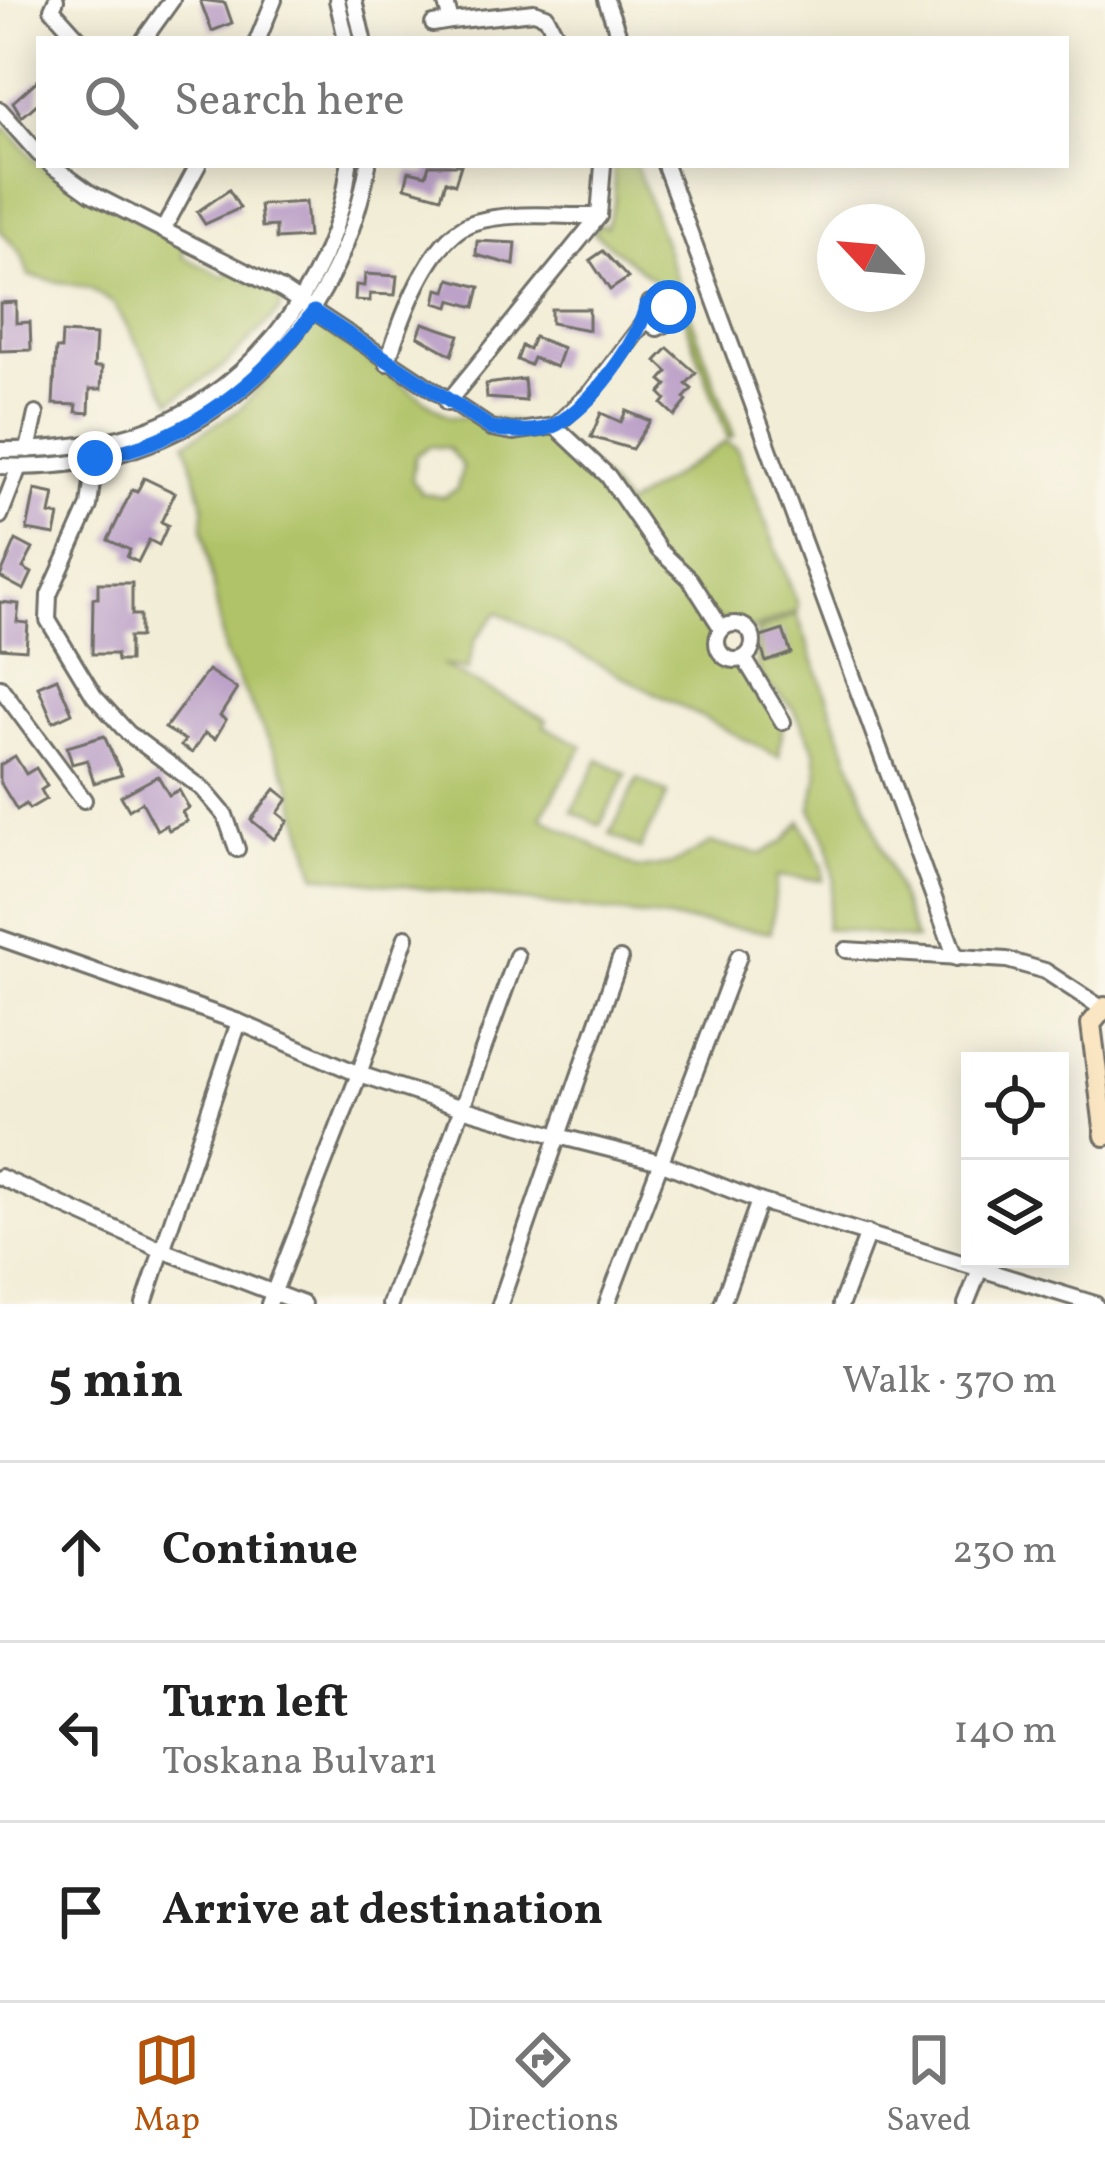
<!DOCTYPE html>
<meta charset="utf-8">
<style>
:root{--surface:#fff;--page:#f2f2f2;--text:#222;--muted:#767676;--line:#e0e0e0;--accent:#b45309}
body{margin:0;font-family:Vollkorn,serif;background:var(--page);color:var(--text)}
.controls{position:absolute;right:36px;bottom:36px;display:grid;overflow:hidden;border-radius:0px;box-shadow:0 6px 30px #0003}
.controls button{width:108px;height:108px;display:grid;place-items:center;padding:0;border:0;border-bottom:3px solid var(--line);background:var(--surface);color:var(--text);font:60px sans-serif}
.compass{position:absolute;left:817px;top:204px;width:108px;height:108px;border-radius:50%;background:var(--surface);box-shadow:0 6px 30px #0003;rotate:296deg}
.stop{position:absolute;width:36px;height:36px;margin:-27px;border:9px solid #1a73e8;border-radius:50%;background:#fff}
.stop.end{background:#1a73e8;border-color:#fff;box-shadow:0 3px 12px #0008}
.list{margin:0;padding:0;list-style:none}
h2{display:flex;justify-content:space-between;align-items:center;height:156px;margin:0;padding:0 48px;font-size:51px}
h2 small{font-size:39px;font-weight:400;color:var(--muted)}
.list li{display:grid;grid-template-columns:78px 1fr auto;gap:36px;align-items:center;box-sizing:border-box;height:180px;padding:0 48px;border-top:3px solid var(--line)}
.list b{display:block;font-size:45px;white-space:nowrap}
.list p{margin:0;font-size:39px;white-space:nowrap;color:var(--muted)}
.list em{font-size:39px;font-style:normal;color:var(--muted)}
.icon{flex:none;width:66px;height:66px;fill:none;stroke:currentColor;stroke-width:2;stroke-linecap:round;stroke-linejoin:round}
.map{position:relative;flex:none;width:1105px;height:1304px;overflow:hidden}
.search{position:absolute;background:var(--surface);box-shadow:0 6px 30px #0003;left:36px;right:36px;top:36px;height:132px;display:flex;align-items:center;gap:30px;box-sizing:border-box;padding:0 42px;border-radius:0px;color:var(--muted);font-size:45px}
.sheet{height:696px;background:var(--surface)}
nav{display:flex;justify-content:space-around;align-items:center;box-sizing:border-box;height:168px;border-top:3px solid var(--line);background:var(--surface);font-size:33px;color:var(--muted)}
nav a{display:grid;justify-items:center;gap:6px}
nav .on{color:var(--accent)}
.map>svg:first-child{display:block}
</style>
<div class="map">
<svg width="1105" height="1304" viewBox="0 0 1105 1304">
<rect width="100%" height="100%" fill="#fbf7ec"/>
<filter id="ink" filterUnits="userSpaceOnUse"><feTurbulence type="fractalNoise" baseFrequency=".00833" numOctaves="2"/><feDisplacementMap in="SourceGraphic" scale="24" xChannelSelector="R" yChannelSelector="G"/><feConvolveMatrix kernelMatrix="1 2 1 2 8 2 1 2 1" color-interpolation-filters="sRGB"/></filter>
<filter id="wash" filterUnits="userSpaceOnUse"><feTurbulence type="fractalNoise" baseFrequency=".004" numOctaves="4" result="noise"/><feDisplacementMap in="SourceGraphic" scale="48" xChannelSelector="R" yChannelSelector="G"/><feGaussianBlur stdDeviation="2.7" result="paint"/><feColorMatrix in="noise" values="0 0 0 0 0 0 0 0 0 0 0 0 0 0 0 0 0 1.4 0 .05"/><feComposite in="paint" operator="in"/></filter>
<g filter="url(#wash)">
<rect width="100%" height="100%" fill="#f2edd6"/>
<g fill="#b0c367" stroke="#6e7749" stroke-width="3" fill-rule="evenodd">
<polygon points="6,127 39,165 185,247 182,256 225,277 230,270 282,298 280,310 223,367 171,401 114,304 89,288 29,276 22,255 0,230 0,132"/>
<polygon points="613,165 636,165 734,436 728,438 674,289 664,288 594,233 600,224 606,227 615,200"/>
<path d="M316,324L449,417C540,416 571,439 626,506L726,442L737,448L798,605L797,611L753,629L722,619L716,646L722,656L739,660L783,722L779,757L498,612L475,640L468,670L441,665L547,720L544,726L583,746L541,817L638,869L673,864L711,843L761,854L784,841L801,821L823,867V880L777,876L771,932L316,875L289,780L225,654L203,528L204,507L186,442L240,409ZM429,446L448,448L463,466L457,489L443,497L422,493L412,480L415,456Z"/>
<polygon points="797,614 809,648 916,940 825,928 834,879 828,844 811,809 818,776 815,750 794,709 767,684 756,664 757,631"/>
<polygon points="599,759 627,774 600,825 572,811"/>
<polygon points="638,779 668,794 640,849 610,834"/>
</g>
<g id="blocks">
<g fill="#bca1c8">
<polygon points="200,0 225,3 232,23 212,31"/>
<polygon points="39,79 39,102 22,117 13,102"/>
<polygon points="429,165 461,165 455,184 446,181 441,197 405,187 409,171 426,175"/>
<polygon points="229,190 240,208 205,224 197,212"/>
<polygon points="305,202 308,237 276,239 276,226 262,227 260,205"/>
<polygon points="477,241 516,243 514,265 476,255"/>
<polygon points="603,251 628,278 610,290 590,260"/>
<polygon points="365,274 397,276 395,295 370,294 370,301 355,300 356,285 364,286"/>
<polygon points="450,279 480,287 475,307 451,300 449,307 435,303 438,289 446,291"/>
<polygon points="16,302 16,323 30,322 31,350 0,351 0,303"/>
<polygon points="551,309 589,309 589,330 551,323"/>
<polygon points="423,323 459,335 452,355 418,336"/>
<polygon points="62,333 96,335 94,367 102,367 101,389 90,389 89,413 76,412 77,405 53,404 56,349 61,349"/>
<polygon points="534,337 563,348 556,367 533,358 530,365 517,360 522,346 529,349"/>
<polygon points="668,348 696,373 686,384 692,389 684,398 687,401 675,416 662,404 666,399 660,393 667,385 661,380 668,372 656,361"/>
<polygon points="524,379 526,401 487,398 486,384"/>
<polygon points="626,411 650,421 632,449 591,437 601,413 621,422"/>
<polygon points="144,478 175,493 161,522 168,525 159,545 149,540 138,562 127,557 130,550 108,540 132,490 137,492"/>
<polygon points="35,490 54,494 50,514 59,516 55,535 27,530"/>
<polygon points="16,540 33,549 23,568 32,573 24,590 0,577"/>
<polygon points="98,583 132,583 132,615 140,615 140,637 129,637 129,661 117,661 116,654 92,654 93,598 98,598"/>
<polygon points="0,602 19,604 17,622 28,623 26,650 0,648"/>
<polygon points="783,630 791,653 766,662 758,638"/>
<polygon points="208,670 237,689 220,716 226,720 215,739 205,733 192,753 181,746 185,740 165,728"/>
<polygon points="57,678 72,713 53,722 38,686"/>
<polygon points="104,736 122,775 94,783 87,760 72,764 67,747"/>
<polygon points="15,756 26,774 36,768 47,786 41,790 46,799 29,809 26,804 17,810 0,782 0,765"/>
<polygon points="158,776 169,795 179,790 189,808 182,812 187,821 169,830 166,825 157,830 142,802 129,810 121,796"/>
<polygon points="275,789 288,799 278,813 288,821 274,839 251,820"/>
</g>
</g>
</g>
<g filter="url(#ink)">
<use href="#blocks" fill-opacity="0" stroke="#716f67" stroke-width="3"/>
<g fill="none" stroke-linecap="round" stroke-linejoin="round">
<defs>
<g id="street">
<polyline points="56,0 52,9 79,39"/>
<polyline points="337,0 346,39"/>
<polyline points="354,0 363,39"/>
<polyline points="606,0 620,39"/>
<polyline points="451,21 534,12 546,16 558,39"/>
<polyline points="433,24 451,21 445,0"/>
<polyline points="144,39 172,0"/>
<polyline points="258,39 274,0"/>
<polyline points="0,110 39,154"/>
<polyline points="51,165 90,193 163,230"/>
<polyline points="198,165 163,230 282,290 491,428 513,432 555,426 608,476 659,550 690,579 722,629"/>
<polyline points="665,165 956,958"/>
<path d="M387,363C400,323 429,235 475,222C512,211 560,217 599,216L603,165"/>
<polyline points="447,403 599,216"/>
<polyline points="555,426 591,392 646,320 657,328 666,324 669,307 650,303 646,320"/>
<path d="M0,450C40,450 80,447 119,438C240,409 336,286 349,165"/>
<polyline points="28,450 36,414"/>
<polyline points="95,458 89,506 49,595 48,620 94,696 128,733 203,789 225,815 237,849"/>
<path d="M0,466C190,477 335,347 368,165"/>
<polyline points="0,516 19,467"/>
<circle cx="735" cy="642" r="18"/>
<polyline points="744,658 783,722"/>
<polyline points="0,687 84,800"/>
<polyline points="0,938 239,1022"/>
<polyline points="846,950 1007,960 1045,971 1100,1007"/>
<polyline points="517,956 462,1108 558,1136 620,959"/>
<polyline points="0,1177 162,1250 303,1304"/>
<polyline points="144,1304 239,1022 359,1074 269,1304"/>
<polyline points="390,1304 462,1108 359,1074 406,937"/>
<polyline points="500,1304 558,1136 657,1161 759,1201 1095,1304"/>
<polyline points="607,1304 739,956"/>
<polyline points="722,1304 759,1201"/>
<polyline points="841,1304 868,1233"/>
<polyline points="966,1304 984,1259"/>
</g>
<polyline id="secondary" points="1105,1007 1091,1024 1105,1136"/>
</defs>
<use href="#street" stroke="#716f67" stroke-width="20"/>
<use href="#secondary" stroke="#716f67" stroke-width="24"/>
<use href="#street" stroke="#fff" stroke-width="14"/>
<use href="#secondary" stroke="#fbe6c3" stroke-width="18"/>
</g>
</g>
<g fill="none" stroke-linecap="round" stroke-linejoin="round" filter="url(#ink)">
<path stroke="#1a73e8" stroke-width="15" d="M95,458C187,441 259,385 314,312L491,428C511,431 538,435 557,424C592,405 638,343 646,306L659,301L669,307"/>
</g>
</svg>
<div class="controls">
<button><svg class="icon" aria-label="locate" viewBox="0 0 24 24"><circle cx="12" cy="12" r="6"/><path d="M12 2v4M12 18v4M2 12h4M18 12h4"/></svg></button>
<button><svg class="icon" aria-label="layers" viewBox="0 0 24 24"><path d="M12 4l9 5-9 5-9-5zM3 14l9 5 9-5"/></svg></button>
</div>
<svg class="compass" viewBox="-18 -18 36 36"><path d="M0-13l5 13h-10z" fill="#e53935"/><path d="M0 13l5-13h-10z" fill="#767676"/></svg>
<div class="stop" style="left:669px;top:307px"></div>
<div class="stop end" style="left:95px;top:458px"></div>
<div class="search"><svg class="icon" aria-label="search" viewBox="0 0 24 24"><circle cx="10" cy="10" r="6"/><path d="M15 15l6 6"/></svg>Search here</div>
</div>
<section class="sheet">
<h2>5 min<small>Walk · 370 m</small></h2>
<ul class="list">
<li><svg class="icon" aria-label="ahead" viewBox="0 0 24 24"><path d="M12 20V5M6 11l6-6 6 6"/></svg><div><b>Continue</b></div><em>230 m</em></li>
<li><svg class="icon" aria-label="left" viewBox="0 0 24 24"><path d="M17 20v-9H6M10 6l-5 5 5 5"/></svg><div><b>Turn left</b><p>Toskana Bulvarı</p></div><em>140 m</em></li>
<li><svg class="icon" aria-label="arrive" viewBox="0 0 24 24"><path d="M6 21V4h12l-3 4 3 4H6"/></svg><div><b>Arrive at destination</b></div></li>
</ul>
</section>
<nav>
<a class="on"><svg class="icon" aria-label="map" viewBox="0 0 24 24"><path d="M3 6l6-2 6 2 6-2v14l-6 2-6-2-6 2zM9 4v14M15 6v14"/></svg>Map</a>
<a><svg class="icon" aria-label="directions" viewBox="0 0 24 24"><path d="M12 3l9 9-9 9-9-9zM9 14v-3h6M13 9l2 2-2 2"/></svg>Directions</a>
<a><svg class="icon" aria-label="saved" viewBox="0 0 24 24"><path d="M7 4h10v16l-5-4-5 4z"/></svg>Saved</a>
</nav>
